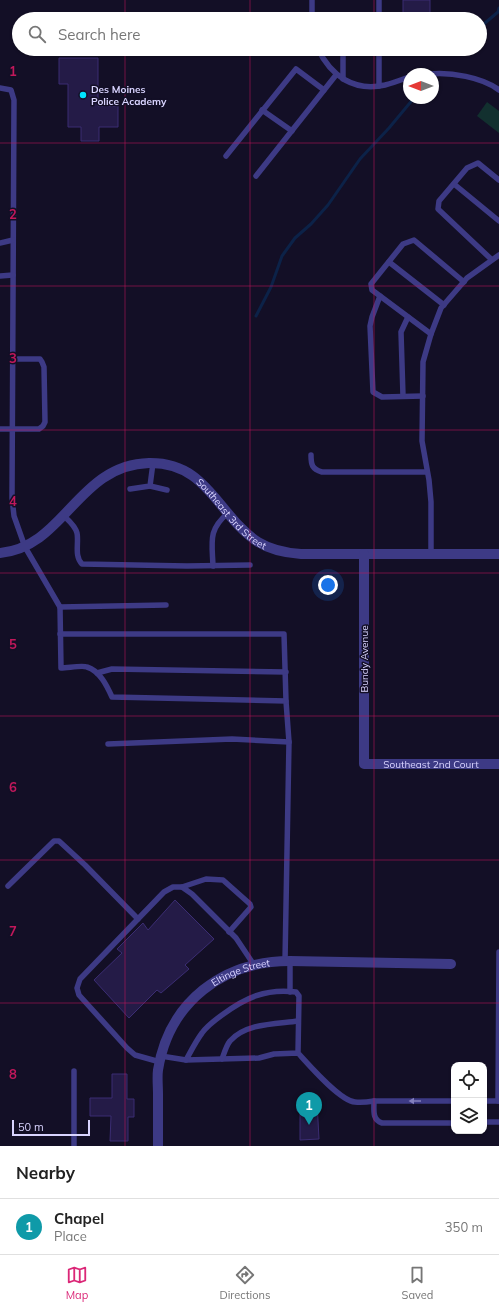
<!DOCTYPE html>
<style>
:root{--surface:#fff;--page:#f6f6f6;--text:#222;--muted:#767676;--line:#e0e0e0;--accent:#db2777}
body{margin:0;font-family:Mulish,sans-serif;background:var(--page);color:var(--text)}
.controls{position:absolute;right:12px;bottom:12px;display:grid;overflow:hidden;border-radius:8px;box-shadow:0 1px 3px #0004}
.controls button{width:36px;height:36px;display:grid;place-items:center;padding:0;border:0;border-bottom:1px solid var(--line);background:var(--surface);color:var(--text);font:20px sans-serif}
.compass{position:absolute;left:403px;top:68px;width:36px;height:36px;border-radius:50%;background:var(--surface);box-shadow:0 1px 3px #0004;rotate:270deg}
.scale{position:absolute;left:12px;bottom:10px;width:78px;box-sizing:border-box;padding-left:4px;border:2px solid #d9d4ff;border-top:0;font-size:11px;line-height:14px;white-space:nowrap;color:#d9d4ff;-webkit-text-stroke:3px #130f26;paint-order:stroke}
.you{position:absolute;left:328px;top:585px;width:14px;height:14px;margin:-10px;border:3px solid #fff;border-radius:50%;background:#1a73e8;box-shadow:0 0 0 6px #1a73e833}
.badge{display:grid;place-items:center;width:26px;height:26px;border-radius:50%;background:var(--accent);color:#fff;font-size:13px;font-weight:700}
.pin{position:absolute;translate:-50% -33px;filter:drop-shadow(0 1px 2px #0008)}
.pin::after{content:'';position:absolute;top:21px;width:14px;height:12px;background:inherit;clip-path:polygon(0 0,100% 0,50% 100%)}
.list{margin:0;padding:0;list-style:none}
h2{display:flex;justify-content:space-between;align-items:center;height:52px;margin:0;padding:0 16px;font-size:17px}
h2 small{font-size:13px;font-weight:400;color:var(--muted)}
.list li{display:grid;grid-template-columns:26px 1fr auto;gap:12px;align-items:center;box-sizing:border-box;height:56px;padding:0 16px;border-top:1px solid var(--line)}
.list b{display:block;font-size:15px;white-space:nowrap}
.list p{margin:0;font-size:13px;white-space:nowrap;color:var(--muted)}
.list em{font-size:13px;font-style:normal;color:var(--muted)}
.icon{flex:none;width:22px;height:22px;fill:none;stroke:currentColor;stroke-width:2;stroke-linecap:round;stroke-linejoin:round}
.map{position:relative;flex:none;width:499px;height:1146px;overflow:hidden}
.search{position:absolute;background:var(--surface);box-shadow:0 1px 3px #0004;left:12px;right:12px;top:12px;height:44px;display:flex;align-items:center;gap:10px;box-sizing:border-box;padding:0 14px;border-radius:22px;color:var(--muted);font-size:15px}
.sheet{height:108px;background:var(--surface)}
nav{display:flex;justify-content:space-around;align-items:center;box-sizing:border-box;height:56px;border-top:1px solid var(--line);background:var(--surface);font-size:11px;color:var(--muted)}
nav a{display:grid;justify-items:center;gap:2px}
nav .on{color:var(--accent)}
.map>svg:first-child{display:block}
</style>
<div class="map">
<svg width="499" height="1146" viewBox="0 0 499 1146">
<rect width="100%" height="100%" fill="#130f26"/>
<polygon fill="#12302f" points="487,102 499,111 499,133 477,116"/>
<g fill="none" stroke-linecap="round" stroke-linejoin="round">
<g stroke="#0c2248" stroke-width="3">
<polyline points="480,33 485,23 498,12 499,8"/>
<polyline points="256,316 271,287 282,256 295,238 311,224 328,205 360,159 389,128 414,98"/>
</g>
</g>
<g fill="#241b47" stroke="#3b2d73">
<rect x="403" y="0" width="27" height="19"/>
<polygon points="59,58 98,58 98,106 118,106 118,127 99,127 99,141 81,141 81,127 68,127 68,84 59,84"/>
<polygon points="175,900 214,939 185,965 189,969 161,993 157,990 129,1018 94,980 122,953 117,949 143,923 148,930"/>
<polygon points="112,1074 127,1074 127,1099 134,1099 134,1117 128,1117 128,1141 110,1141 111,1116 90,1116 90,1098 112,1098"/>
<polygon points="298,1102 317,1102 319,1139 300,1140 300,1111 297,1111"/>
</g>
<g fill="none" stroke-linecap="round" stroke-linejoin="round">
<g stroke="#3d3a85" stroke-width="5.5">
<polyline points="312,0 312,19"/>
<polyline points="180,15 312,16"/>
<polyline points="379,19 379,0"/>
<path d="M318,49C331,76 354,92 385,85C393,83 401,80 409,77"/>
<polyline points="180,53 276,52 284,49"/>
<path d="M430,74C450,72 482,77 499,90"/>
<polyline points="343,79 343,49"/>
<polyline points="379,86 379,49"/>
<path d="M0,88L11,90L14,100L12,498L14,516L25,547L60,607L61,668C68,668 82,665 87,667C100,671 107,686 112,697L286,701L289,742L285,961"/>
<polyline points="262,110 292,131"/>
<polyline points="226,156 296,69 324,90"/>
<polyline points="256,176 336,75"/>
<polyline points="454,184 499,221"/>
<polyline points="0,243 13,240"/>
<polyline points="491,259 438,209 439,201 467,168 478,163 499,180"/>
<polyline points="389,262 444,305"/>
<polyline points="0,276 13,275"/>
<polyline points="380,296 372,317 370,326 373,392 382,397 423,396"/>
<polyline points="431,334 372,290 371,284 403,244 414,240 464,282"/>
<polyline points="403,396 401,332 408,317"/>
<polyline points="0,429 39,429 43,426 45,422 44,367 42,362 40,359 13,359"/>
<path d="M311,455C311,465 312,469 322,472H427"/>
<polyline points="150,486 167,490"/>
<polyline points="130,489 150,486 153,463"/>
<path d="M63,515C68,520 75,525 77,533C79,543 74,556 82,564L187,566L250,565"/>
<polyline points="431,554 431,502 429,480 422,441 423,362 431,334 441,308 467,278 499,255"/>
<path d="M213,566C212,541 208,530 228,513"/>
<polyline points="60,607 166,605"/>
<polyline points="60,634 284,634 286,701"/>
<polyline points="97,673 112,669 286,672"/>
<polyline points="108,744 232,739 289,742"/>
<polyline points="8,886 54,841 59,841 85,865 138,919"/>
<polyline points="182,887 206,879 223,880 250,904 251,907 229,932"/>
<polyline points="290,961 290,992"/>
<path d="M298,1053L274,1054L259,1058L186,1060C191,1051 196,1041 202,1033C207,1026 215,1020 222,1015C245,998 266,988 296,992L299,996L298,1053C309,1065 340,1101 355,1102C361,1103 368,1102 374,1101"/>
<polyline points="161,1056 186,1060"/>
<path d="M222,1059C224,1054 226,1046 230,1041C246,1023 276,1024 298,1021"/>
<polyline points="160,1062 135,1055 127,1048 79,995 77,988 80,979 164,892 173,887 182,887 192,894 236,938 254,965"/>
<polyline points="74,1071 74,1146"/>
<path d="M454,1101H374C374,1110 372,1120 382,1123H454"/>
<polyline points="484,1101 499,1101"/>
<polyline points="498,1101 499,952"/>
<polyline points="484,1122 499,1122"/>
</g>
<g stroke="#3d3a85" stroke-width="10">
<path id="s1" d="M0,553C65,547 77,465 149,463C208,462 217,515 258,542C271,550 286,553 301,554H499"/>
<path id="s2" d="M364,554V764H499"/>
<path id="s3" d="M158,1146C158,1129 158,1111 158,1094C158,1086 157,1077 158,1070C169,1002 223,961 290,961L451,964"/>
</g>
</g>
<defs><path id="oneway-solid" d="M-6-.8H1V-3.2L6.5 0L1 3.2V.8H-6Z"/></defs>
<use fill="#837fbc" href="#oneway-solid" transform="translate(415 1101) rotate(180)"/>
<path fill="none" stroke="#c2185b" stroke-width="1" stroke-opacity="0.55" d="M125,0V19M250,0V19M374,0V19M125,49V1146M250,49V1146M374,49V1146M0,143H499M0,286H499M0,430H499M0,573H499M0,716H499M0,860H499M0,1003H499"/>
<circle fill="#00e5ff" stroke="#130f26" stroke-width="1.5" cx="83" cy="95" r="4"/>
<g text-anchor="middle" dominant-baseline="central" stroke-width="3" stroke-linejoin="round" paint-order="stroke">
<g font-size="10" font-weight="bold" fill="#d9d4ff" stroke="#130f26" text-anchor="start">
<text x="91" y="89">Des Moines<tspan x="91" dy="12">Police Academy</tspan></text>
</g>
<g font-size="10" fill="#d9d4ff" stroke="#130f26">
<text stroke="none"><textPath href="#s1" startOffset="280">Southeast 3rd Street</textPath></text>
<text transform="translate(364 659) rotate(-90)">Bundy Avenue</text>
<text stroke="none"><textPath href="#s2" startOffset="277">Southeast 2nd Court</textPath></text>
<text stroke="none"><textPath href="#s3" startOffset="212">Eltinge Street</textPath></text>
</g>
</g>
<g font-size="13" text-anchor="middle" font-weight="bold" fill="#c2185b" stroke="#130f26" stroke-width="3" stroke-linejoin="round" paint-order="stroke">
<text x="13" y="76">1</text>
<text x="13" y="219">2</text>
<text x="13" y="363">3</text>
<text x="13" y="506">4</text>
<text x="13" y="649">5</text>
<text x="13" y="792">6</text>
<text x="13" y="936">7</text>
<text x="13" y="1079">8</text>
</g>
</svg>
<div class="controls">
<button><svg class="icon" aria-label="locate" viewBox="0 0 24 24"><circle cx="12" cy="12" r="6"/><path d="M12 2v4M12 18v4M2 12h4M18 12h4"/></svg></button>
<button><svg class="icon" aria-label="layers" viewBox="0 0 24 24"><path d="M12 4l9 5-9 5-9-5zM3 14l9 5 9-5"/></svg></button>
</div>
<svg class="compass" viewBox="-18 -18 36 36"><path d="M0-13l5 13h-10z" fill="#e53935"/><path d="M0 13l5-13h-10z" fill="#767676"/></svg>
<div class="scale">50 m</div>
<div class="you"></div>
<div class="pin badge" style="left:309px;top:1125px;background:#0f9aa8">1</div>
<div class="search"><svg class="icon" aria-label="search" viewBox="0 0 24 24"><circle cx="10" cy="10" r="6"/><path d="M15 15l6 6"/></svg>Search here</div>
</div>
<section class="sheet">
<h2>Nearby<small></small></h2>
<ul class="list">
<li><span class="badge" style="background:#0f9aa8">1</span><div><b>Chapel</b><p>Place</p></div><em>350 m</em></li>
</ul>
</section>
<nav>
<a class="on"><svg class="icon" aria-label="map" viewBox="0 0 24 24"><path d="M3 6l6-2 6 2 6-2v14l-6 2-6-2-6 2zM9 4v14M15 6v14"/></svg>Map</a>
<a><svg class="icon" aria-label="directions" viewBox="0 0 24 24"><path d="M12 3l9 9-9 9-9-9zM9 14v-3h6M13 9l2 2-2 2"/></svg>Directions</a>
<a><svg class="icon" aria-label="saved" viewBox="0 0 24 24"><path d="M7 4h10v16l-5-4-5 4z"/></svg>Saved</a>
</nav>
